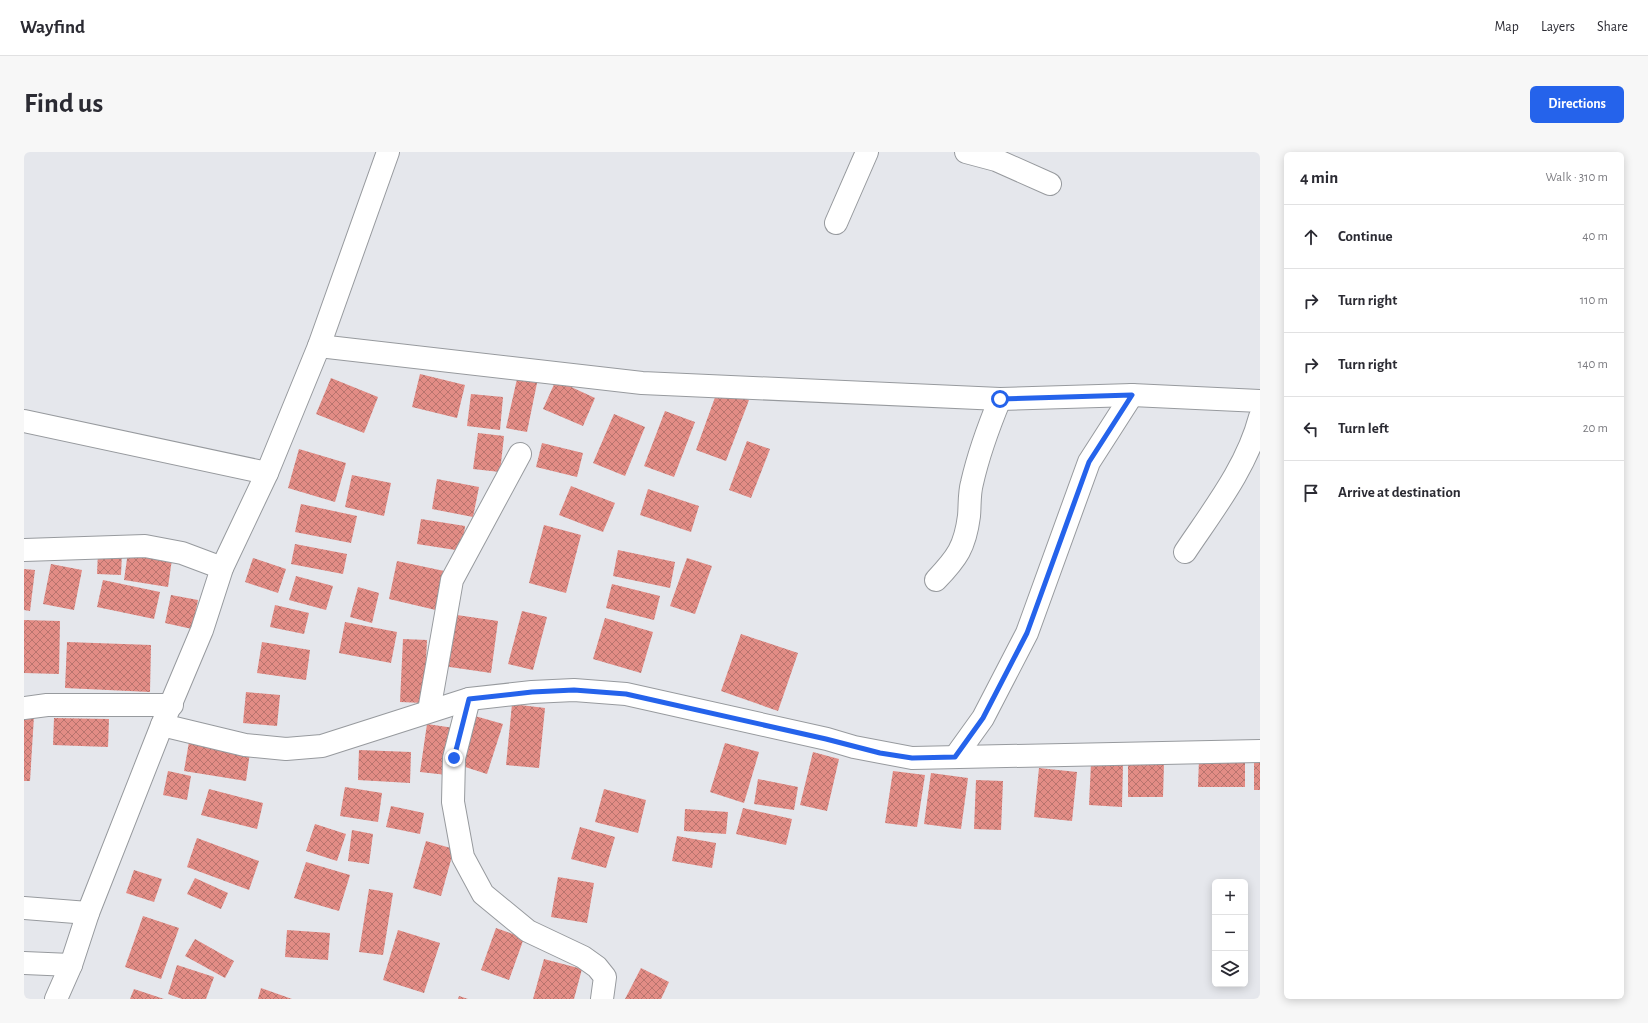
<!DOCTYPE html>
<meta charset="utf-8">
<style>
:root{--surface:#fff;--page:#f7f7f7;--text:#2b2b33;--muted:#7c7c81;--line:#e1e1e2;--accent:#2563eb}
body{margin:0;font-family:"Alegreya Sans",sans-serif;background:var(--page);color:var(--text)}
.controls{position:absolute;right:12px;bottom:12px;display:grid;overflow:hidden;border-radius:6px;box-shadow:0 2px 10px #0003}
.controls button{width:36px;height:36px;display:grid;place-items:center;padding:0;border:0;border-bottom:1px solid var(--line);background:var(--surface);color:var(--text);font:20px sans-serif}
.stop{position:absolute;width:12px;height:12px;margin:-9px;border:3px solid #2563eb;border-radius:50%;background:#fff}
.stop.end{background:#2563eb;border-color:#fff;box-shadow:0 1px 4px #0008}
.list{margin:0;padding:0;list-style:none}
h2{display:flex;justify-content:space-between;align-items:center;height:52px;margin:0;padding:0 16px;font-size:17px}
h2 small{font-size:13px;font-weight:400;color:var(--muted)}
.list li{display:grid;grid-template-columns:26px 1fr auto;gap:12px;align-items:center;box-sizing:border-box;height:64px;padding:0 16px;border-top:1px solid var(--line)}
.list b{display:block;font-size:15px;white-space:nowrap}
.list em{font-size:13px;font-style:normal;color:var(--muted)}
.icon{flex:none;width:22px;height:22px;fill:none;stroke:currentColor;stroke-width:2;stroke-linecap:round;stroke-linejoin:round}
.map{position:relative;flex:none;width:1236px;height:847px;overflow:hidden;border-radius:6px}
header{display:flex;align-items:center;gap:24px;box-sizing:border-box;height:56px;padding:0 20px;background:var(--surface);border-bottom:1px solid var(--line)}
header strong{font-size:19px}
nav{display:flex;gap:22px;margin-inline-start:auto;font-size:14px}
.intro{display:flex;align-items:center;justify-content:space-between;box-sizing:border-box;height:96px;padding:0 24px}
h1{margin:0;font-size:28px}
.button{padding:10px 18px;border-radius:6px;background:var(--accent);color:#fff;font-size:14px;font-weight:700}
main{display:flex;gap:24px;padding:0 24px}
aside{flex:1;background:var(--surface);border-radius:6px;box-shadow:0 2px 10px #0003}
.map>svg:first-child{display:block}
</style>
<header>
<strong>Wayfind</strong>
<nav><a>Map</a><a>Layers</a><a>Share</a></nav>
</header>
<div class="intro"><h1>Find us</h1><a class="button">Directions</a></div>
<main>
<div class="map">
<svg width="1236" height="847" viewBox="0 0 1236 847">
<defs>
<pattern id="building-cross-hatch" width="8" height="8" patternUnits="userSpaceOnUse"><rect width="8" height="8" fill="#e28c85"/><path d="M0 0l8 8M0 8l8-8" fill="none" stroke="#b8746e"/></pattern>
</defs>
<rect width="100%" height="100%" fill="#e5e7ec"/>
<g fill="url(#building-cross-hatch)">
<polygon points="396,222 441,233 433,266 388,255"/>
<polygon points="307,226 354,245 340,281 292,262"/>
<polygon points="493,227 513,231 503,280 482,276"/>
<polygon points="532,228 571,246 559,274 519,257"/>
<polygon points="694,237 725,248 702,309 672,298"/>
<polygon points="447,242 479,245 476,278 443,274"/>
<polygon points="641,259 671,270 650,325 620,314"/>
<polygon points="590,262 621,275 601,324 569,311"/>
<polygon points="454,281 480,284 476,320 449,317"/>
<polygon points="723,289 746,297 727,346 705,338"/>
<polygon points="518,291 559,301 553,325 512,315"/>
<polygon points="275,297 322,311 311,350 264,336"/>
<polygon points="328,323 367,331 360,364 321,355"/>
<polygon points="413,327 455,335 449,365 408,357"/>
<polygon points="547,334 591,351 579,380 535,363"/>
<polygon points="624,337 675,354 667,380 616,363"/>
<polygon points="277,352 333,364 327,391 271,380"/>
<polygon points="397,367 441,374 438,399 393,392"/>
<polygon points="520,373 557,383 542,441 505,431"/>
<polygon points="271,392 323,402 319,422 267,412"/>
<polygon points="594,398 651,410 646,436 589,424"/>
<polygon points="74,400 98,401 97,423 73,422"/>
<polygon points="104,400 148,407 144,435 100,428"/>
<polygon points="229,406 262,417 254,441 221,430"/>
<polygon points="663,406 688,414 671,462 646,454"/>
<polygon points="373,409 425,420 416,459 365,447"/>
<polygon points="27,412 58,418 50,458 19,452"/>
<polygon points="0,417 11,418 6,459 0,458"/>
<polygon points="272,424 309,434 302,458 265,448"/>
<polygon points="79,428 136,440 130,467 73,455"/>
<polygon points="588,432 636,444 630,468 582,456"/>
<polygon points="334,435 355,441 348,471 326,465"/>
<polygon points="147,443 174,448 168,477 141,471"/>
<polygon points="251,453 285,461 280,482 246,475"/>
<polygon points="498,459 523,465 509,518 484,512"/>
<polygon points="426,462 474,469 467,521 419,514"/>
<polygon points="581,466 629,480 617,521 569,507"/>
<polygon points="0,468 36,469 35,522 0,521"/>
<polygon points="321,470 373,480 367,511 315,501"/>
<polygon points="717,482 774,501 754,559 697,539"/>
<polygon points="379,487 403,488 400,551 376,550"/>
<polygon points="43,490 127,493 126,540 41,536"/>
<polygon points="238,490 286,498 282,528 233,521"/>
<polygon points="222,540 256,543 253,574 219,571"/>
<polygon points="488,552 521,556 515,616 482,613"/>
<polygon points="0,563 10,564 6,629 0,629"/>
<polygon points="451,564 479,572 463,622 435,613"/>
<polygon points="30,566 85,567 84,595 29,593"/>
<polygon points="403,572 430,576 423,623 396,620"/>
<polygon points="165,590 226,600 222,629 160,619"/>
<polygon points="701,591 735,600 720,651 686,640"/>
<polygon points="335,598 387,600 386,631 334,628"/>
<polygon points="789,600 815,607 803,659 776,653"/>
<polygon points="1175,607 1221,608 1221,635 1174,635"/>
<rect x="1230" y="607" width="6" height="31"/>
<polygon points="1067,611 1099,612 1098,655 1065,653"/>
<polygon points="1104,611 1140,611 1139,645 1104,645"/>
<polygon points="1015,616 1053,620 1048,669 1010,665"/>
<polygon points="144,619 167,624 163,648 139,643"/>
<polygon points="869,619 901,623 893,675 861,671"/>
<polygon points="907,621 944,626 937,677 900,672"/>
<polygon points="734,627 774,635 770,658 730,652"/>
<polygon points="952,628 979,629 977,678 950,677"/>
<polygon points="321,635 358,641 354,670 316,664"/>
<polygon points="185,637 239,651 233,677 177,663"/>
<polygon points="580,637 622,648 614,681 571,670"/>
<polygon points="367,654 400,661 396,682 362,675"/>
<polygon points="719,656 768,667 762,693 712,682"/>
<polygon points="661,657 704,660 702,682 660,679"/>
<polygon points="291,672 322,682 313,709 282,699"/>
<polygon points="556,675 591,685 582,716 547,707"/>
<polygon points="328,678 349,682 345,712 324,709"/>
<polygon points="653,684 692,691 688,716 648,709"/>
<polygon points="173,686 235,709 225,738 163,715"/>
<polygon points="402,689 430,697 417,744 389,736"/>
<polygon points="282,710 326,723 315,759 270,746"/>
<polygon points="110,718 138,727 130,750 102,741"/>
<polygon points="534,725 570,731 563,771 527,765"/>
<polygon points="171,726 204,741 197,757 163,742"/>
<polygon points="345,737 369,741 359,803 335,800"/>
<polygon points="119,764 155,776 137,827 101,815"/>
<polygon points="472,776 500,786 485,828 457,818"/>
<polygon points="263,778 306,781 304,808 261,805"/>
<polygon points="374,778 416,791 400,841 359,828"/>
<polygon points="171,787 210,809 201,826 161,804"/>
<polygon points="520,807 558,817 550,847 509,847"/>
<polygon points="153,813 190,825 182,847 158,847 144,842"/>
<polygon points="617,816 645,830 637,847 601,847"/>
<polygon points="237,836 268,847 234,847"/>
<polygon points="110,837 140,847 106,847"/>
<polygon points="435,844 444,847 434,847"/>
</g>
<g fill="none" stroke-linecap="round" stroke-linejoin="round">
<defs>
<g id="minor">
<polyline points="942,0 972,8 1026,32"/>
<polyline points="812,71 843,0"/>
<polyline points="295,194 618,231 976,247 1108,243 1236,249"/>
<polyline points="0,269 243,321"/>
<polyline points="0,398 121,394 158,401 198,416"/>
<path d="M1161,400C1189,358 1223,315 1236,265"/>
<path d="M912,428C933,406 941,395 945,364C946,353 945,342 948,331C955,300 964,276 976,247"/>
<polyline points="445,547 430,606 429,650 439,705 459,742 504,779 559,805 573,815 581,825 578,847"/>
<polyline points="0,556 23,553 148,553"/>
<polyline points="405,559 428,428 496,302"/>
<polyline points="138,573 221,593 262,597 298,594 445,547 508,540 550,538 602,542 803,587 830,595 888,606 1236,599"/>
<polyline points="931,605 959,566 1003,481 1065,310 1108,243"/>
<polyline points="0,756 64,761"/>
<polyline points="0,811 47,813"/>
<polyline points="32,847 47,813 64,761 138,573 178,478 198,416 243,321 295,194 364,0"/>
</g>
</defs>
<use href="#minor" stroke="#979a9e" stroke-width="24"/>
<use href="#minor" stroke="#fff" stroke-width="22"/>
</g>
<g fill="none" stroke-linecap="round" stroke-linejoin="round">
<polyline stroke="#2563eb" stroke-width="5" points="430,606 445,547 508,540 550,538 602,542 802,587 856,601 888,606 931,605 959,566 1003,481 1065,310 1108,243 976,247"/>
</g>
</svg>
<div class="controls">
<button>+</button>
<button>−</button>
<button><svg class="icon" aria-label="layers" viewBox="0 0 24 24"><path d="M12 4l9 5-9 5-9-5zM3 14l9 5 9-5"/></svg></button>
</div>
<div class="stop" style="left:976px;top:247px"></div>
<div class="stop end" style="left:430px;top:606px"></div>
</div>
<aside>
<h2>4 min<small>Walk · 310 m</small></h2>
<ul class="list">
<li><svg class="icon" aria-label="ahead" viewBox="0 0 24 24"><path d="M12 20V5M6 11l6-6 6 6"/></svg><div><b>Continue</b></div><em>40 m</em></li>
<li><svg class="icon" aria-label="right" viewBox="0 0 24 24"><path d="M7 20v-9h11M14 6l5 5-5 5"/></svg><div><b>Turn right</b></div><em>110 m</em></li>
<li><svg class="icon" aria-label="right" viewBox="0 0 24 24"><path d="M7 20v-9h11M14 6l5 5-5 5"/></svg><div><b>Turn right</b></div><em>140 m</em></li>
<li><svg class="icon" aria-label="left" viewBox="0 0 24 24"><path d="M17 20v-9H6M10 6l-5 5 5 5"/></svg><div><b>Turn left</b></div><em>20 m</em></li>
<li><svg class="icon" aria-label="arrive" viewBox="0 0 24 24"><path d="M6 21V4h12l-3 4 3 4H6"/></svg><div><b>Arrive at destination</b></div></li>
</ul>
</aside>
</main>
